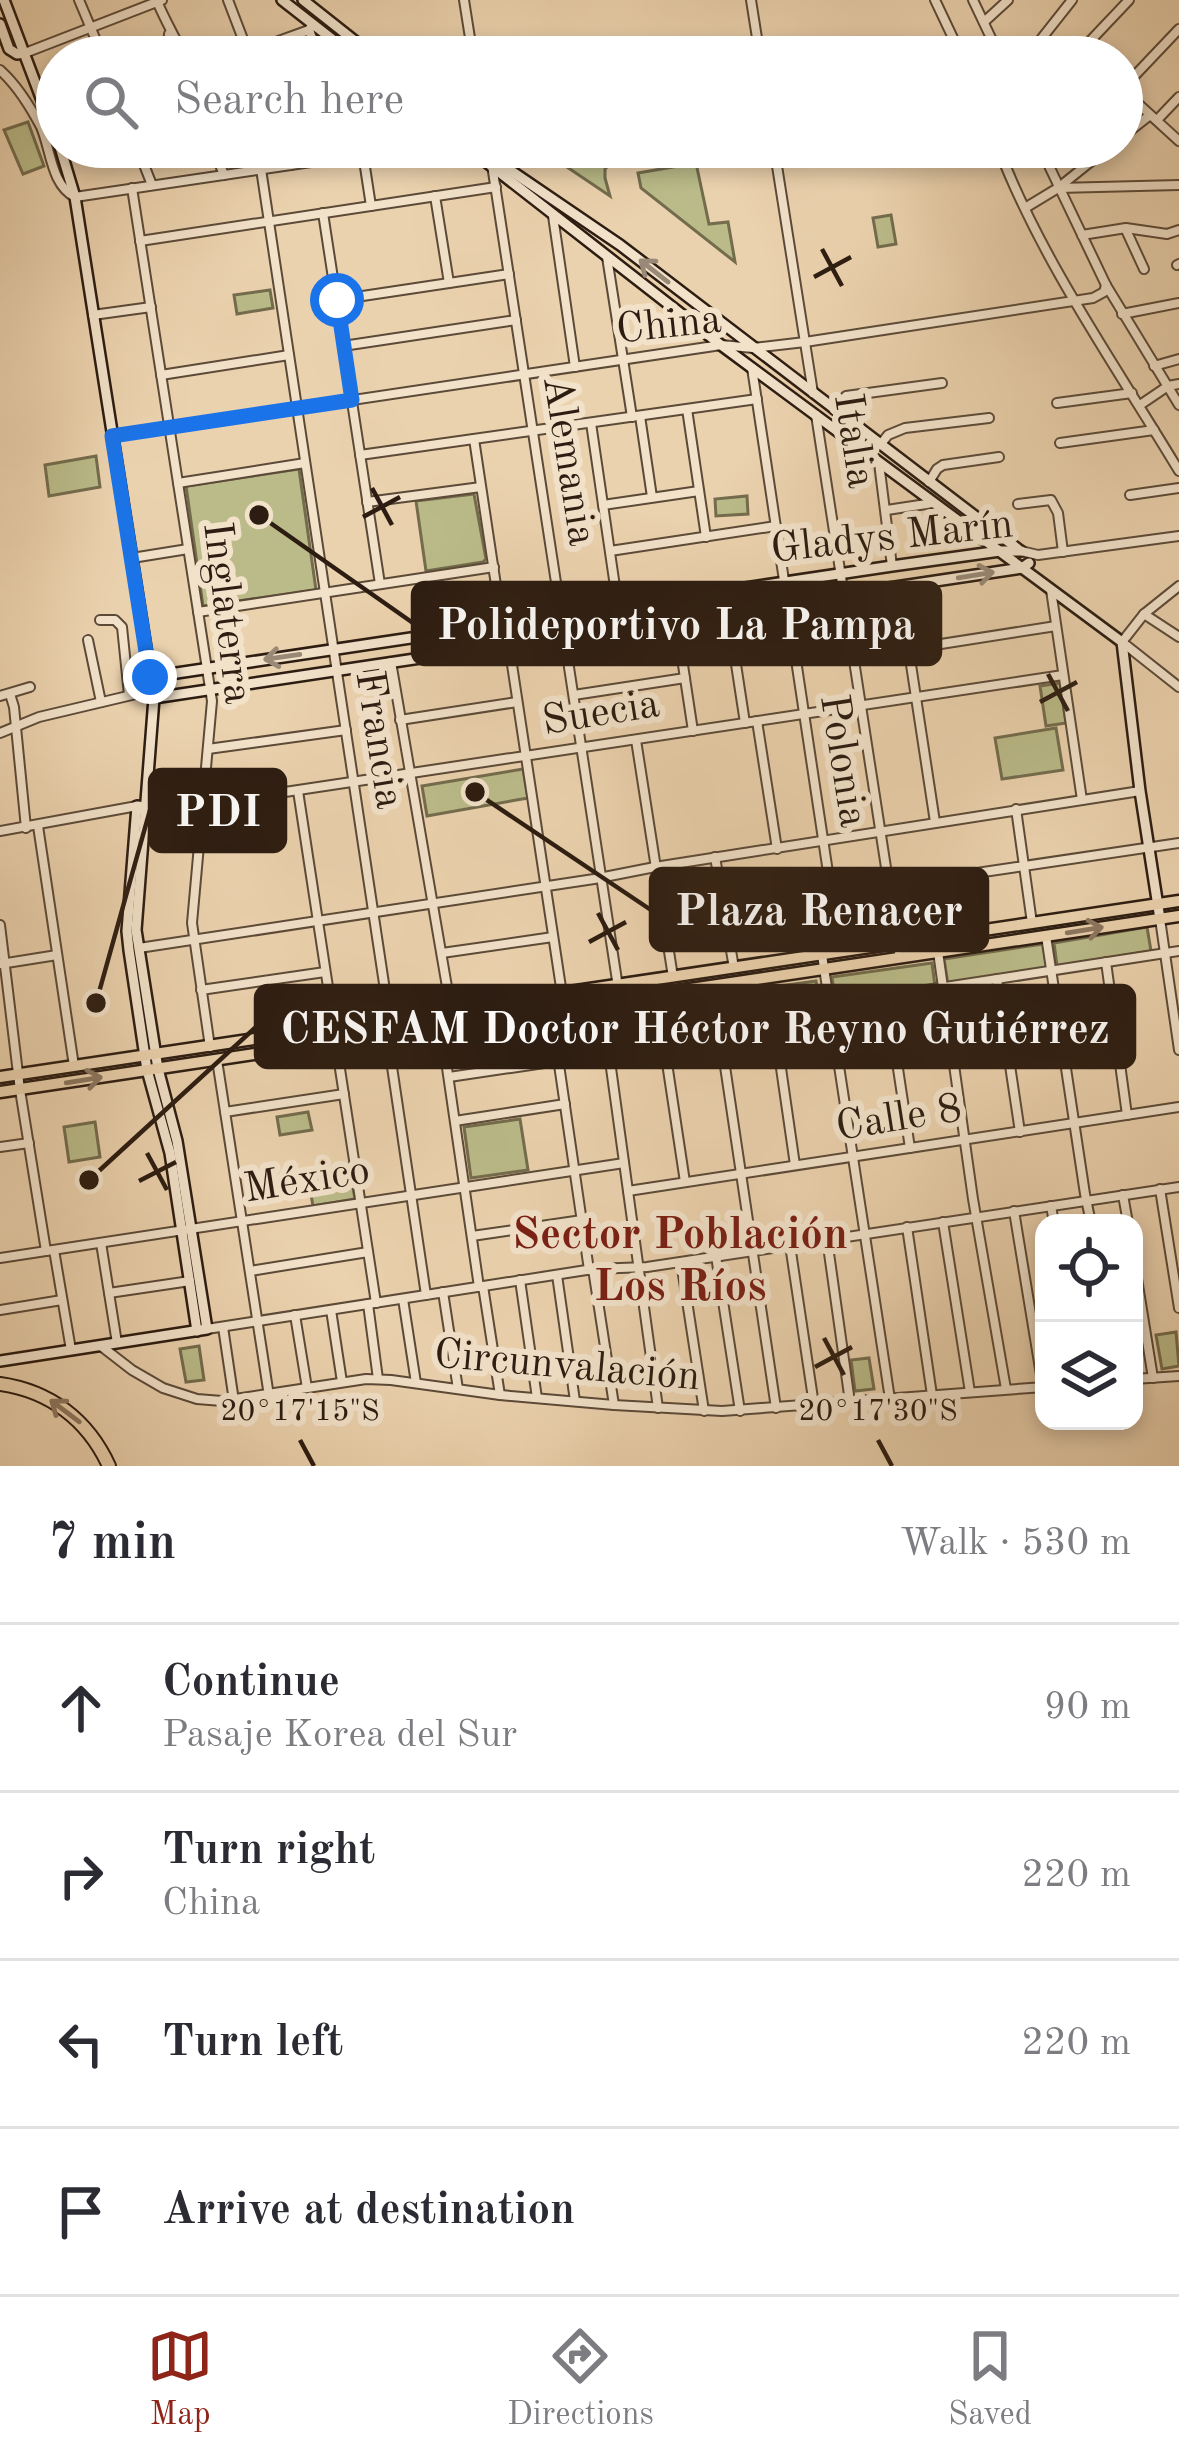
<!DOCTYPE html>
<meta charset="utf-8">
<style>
:root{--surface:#fff;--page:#f7f7f7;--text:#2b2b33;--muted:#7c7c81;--line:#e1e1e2;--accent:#8f2418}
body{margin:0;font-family:"Old Standard TT",serif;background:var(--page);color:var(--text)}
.controls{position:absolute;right:36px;bottom:36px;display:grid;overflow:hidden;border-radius:24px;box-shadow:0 6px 18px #0003}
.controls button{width:108px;height:108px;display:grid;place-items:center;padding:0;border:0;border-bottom:3px solid var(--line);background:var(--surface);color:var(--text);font:60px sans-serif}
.stop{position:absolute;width:36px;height:36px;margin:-27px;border:9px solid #1a73e8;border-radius:50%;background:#fff}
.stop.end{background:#1a73e8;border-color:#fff;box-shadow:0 3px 12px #0008}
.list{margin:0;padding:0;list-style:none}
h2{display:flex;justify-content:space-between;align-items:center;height:156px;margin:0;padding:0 48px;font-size:51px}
h2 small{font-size:39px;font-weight:400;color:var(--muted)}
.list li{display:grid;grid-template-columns:78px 1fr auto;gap:36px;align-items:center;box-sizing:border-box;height:168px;padding:0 48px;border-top:3px solid var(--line)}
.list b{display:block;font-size:45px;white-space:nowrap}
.list p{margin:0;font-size:39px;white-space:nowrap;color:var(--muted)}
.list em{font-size:39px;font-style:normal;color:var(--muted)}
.icon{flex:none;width:66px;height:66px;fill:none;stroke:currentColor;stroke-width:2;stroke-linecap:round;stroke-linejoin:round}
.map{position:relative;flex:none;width:1179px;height:1466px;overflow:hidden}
.search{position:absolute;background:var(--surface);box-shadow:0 6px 18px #0003;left:36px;right:36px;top:36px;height:132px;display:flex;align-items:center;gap:30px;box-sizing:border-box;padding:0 42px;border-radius:66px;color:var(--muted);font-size:45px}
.sheet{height:828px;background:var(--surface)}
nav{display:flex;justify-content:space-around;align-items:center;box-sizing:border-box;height:168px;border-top:3px solid var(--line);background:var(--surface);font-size:33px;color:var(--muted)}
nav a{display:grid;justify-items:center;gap:6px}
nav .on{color:var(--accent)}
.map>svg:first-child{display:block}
</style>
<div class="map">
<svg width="1179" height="1466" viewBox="0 0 1179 1466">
<rect width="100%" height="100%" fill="#ebd2ae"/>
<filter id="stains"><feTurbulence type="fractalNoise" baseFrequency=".00167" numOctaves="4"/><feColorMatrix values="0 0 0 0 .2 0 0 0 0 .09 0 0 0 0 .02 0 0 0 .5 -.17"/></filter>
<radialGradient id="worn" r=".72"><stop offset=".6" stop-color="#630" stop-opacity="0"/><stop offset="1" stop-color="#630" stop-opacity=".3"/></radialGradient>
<g fill="#babb89" stroke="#736c4d" stroke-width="3">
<polygon points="28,122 44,166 23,174 4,130"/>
<polygon points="615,151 621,154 605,169 605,178 610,196 564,165 559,166 557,161"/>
<polygon points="696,163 709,224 728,222 735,262 641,188 638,173"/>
<polygon points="891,215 896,244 878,247 873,218"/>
<polygon points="270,290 273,308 237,314 234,295"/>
<polygon points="96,456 100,487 49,496 45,465"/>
<polygon points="299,469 316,590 203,606 186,486"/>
<polygon points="474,494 486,559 483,562 426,571 416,501"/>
<polygon points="747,496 748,514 716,516 715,499"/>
<polygon points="1060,683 1066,723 1046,726 1040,686"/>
<polygon points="1056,728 1063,770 1002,779 995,738"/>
<polygon points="523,769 528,798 427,816 422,786"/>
<polygon points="1147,927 1151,951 1057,966 1054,943"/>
<polygon points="1043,944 1047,968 948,985 944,959"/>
<polygon points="932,963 935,986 835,1000 832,977"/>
<polygon points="816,981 820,1004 720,1018 716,995"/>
<polygon points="308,1112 312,1130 280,1135 277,1117"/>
<polygon points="520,1119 528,1170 471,1178 464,1127"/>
<polygon points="95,1122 100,1157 69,1162 64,1127"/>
<polygon points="349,1164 355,1199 313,1206 307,1172"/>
<polygon points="1176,1332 1179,1366 1162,1369 1156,1335"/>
<polygon points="199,1346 204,1380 186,1382 180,1349"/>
<polygon points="869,1358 874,1389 855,1391 851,1360"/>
</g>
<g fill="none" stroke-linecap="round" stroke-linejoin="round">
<defs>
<g id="street">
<polyline points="79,0 103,57"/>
<polyline points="228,0 249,55"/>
<polyline points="464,0 473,57"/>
<polyline points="751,0 760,57"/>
<polyline points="935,0 962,57"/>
<polyline points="973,0 1000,57"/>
<path d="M157,1C165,21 176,38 184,57"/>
<polyline points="984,22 1008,0"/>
<polyline points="309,30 319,57"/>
<polyline points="169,34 168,45 172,57"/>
<polyline points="248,52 309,30 313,24"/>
<polyline points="25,53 162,0"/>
<polyline points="1027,57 1072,0"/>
<polyline points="1075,57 1129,0"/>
<path d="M0,70C18,86 30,106 41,127C51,150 51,185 75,197L413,147"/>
<polyline points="1122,89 1179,29"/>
<polyline points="1122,89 1179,141"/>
<polyline points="1157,120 1179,97"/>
<polyline points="1122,137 1150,115"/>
<polyline points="137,147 152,185"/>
<polyline points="213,147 224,175"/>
<polyline points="284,147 291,165"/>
<polyline points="774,147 813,393"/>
<path d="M998,147C1042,262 1116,366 1179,471"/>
<polyline points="1040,147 1106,285 1179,405"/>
<polyline points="363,154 371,206"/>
<polyline points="492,165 620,1000"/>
<polyline points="261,169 388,1010 388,1040 426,1295"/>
<polyline points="132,188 212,701 192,923 210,1047"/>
<polyline points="1058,188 1179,185"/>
<polyline points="435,196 449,283"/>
<polyline points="1025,208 1058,188 1109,147"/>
<polyline points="323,213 380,584"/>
<polyline points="553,216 575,367"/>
<polyline points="1126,230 1144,269"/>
<polyline points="1082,235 1126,228 1167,234 1179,230"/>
<polyline points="140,241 496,187"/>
<polyline points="607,257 632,417"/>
<polyline points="1177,265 1179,264"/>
<polyline points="336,300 509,274"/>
<polyline points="1122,314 1179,303"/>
<polyline points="93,315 151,307"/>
<polyline points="343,346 516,320"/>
<polyline points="1154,366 1179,359"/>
<polyline points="752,368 840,952"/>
<polyline points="161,375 289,355"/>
<polyline points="1057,403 1132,393"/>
<polyline points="1140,405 1168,386 1179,384"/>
<polyline points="687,409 706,537"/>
<polyline points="834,410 846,396 942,383"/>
<polyline points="816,415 900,958"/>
<polyline points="640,416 652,497"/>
<polyline points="591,423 618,607"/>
<polyline points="112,436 721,345 753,348 805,342 1093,298 1104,292 1106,285"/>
<polyline points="474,439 502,625"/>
<polyline points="1060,443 1154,430"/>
<polyline points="880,445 888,435 905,428 989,418"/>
<polyline points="360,455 757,399"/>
<polyline points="879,463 892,566"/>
<polyline points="929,482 937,469 943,465 999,457"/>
<polyline points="178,483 305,463"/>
<polyline points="1130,495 1179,488"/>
<polyline points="367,502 481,487"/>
<polyline points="1018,504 1051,500 1058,513 1063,552"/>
<polyline points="603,505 699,491"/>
<polyline points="887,510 933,503"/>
<polyline points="610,551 776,526"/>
<polyline points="1021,551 1038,555 1179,536"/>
<polyline points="132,558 188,549"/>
<polyline points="899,586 935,822"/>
<polyline points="1179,586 1144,614 1122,642 1179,687"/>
<polyline points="1051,590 1082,800"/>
<polyline points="198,612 494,567"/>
<polyline points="728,612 745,723"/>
<polyline points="1144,614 1179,637"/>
<polyline points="676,619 693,731"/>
<polyline points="100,620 115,620 122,627 129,695"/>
<polyline points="88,640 101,702"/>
<polyline points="509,645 562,994"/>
<polyline points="909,649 1056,626"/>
<polyline points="391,662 451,1010"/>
<polyline points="10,694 14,707 26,828"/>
<polyline points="574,695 685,678"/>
<polyline points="0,696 30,687"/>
<polyline points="400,720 517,702"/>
<polyline points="757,721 777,849"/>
<polyline points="0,733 39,717 153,690"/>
<polyline points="636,740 673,977"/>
<polyline points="208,749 346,730"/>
<polyline points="298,791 334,1026"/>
<polyline points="147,807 202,809 265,795 1063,675"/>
<polyline points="1016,809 1032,923"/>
<polyline points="38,826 74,1066"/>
<polyline points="0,831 137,806"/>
<polyline points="715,857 734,968"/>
<polyline points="889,886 1179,843"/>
<polyline points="724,910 832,895"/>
<polyline points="1160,919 1179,1050"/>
<polyline points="0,925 20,1090 46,1251"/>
<polyline points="1046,936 1085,1194 1091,1223"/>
<polyline points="139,948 594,879 655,867 1140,791"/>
<polyline points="938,952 973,1199 1006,1389"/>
<polyline points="442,953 553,937"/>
<polyline points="822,955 890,1399"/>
<polyline points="1106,962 1127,1115"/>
<polyline points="0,964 57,955"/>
<polyline points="997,979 1020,1132"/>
<polyline points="713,986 776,1408"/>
<polyline points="201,990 325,972"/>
<polyline points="887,996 910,1148"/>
<polyline points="602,1003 658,1408"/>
<polyline points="551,1010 589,1270"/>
<polyline points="773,1013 795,1165"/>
<polyline points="441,1027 479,1287"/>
<polyline points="662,1030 685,1182"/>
<polyline points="607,1039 1179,951"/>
<polyline points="336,1043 376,1303"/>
<polyline points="217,1060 269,1396"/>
<polyline points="449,1077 558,1061"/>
<polyline points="225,1112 344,1094"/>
<polyline points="455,1121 565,1104"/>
<polyline points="0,1147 29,1143"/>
<polyline points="1160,1189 1179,1308"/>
<polyline points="628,1191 1179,1107"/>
<polyline points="1123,1195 1128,1223"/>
<polyline points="1051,1206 1054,1223"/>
<polyline points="1014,1211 1043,1387"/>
<polyline points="943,1222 970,1392"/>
<polyline points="907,1227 932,1395"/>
<polyline points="472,1236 582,1220"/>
<polyline points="827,1239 850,1402"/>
<polyline points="101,1243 117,1343"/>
<polyline points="790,1245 814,1405"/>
<polyline points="54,1250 71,1350"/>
<polyline points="716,1256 740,1411"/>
<polyline points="0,1258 624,1163"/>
<polyline points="1134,1260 1153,1378"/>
<polyline points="681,1262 704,1411"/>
<polyline points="593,1269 614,1405"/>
<polyline points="250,1271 368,1252"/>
<polyline points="557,1275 575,1401"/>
<polyline points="520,1280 537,1398"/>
<polyline points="483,1286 500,1395"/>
<polyline points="443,1292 458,1389"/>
<polyline points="109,1293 190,1281"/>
<polyline points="403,1299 416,1383"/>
<polyline points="368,1304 378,1379"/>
<polyline points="0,1310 62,1300"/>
<polyline points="331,1310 342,1382"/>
<polyline points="295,1315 307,1388"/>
<polyline points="223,1327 234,1401"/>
<polyline points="207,1329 593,1269 647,1267 1179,1187"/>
<polyline points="101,1346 132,1370 163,1388 197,1399 222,1401 366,1379 391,1380 500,1395 614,1405 722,1411 1044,1387"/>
<polyline points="570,1369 608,1367"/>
<polyline points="1134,1379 1179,1376"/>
</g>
<g id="secondary">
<polyline points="4,0 57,140"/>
<polyline points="282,0 355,57"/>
<polyline points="303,0 375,57"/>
<polyline points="0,24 9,49 17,54 25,53"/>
<polyline points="467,147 721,345 1122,642 1140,791 1160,919"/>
<polyline points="482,147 501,164 620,245 1018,549"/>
<polyline points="150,677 892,566 1000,551 1021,551"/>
<polyline points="154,698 1022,568 1029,563"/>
<polyline points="147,807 137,806 127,931 129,950 147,1070 170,1153 197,1331"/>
<polyline points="0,1361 207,1329 177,1141 158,1069 136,930 154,698 75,197 60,147"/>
</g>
<g id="primary">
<polyline points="0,1077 1179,901"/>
<polyline points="0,1092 1179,916"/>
</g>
<path id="highway" d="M0,1384C50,1391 88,1420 109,1466"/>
</defs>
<use href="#street" stroke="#5c4a38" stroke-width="12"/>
<use href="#secondary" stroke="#2c1c11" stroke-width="14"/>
<use href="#primary" stroke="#2c1c11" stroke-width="15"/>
<use href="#highway" stroke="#2c1c11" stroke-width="16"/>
<use href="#street" stroke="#f2e2ca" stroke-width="8"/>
<use href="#secondary" stroke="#f2e2ca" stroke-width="9"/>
<use href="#primary" stroke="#ebd2ae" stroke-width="10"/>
<use href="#highway" stroke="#ebd2ae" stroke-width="12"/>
</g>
<defs><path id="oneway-shaft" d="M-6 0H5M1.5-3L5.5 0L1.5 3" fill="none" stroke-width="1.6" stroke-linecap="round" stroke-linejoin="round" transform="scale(3)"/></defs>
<g stroke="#998977">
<use href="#oneway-shaft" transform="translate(654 271) rotate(-142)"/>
<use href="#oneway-shaft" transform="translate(976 575) rotate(-9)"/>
<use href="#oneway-shaft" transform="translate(282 657) rotate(172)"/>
</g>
<g stroke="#8c7760">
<use href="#oneway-shaft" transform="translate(1085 930) rotate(-9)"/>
<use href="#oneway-shaft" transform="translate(84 1080) rotate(-9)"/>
<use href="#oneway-shaft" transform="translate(65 1411) rotate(-143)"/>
</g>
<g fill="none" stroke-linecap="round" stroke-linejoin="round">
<polyline stroke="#1a73e8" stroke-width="15" points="150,677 112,436 352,400 337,300"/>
</g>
<path fill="none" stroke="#2c1c11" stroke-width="4.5" d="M822,249L842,286M814,277L851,257M372,488L392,525M363,517L400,497M1048,674L1068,711M1040,702L1077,682M598,913L618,950M589,942L626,922M147,1153L167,1190M139,1181L176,1162M824,1338L844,1375M815,1367L852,1347M300,1440L314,1466M878,1440L892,1466"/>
<g text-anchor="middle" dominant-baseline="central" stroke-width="12" stroke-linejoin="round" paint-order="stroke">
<g font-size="42" fill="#2c1c11" stroke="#f2e2ca">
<text transform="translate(669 326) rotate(-6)">China</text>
<text transform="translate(853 441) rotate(81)">Italia</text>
<text transform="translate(568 461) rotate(81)">Alemania</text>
<text transform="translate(892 538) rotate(-6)">Gladys Marín</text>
<text transform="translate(226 613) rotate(83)">Inglaterra</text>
<text transform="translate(601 714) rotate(-9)">Suecia</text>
<text transform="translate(378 740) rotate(81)">Francia</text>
<text transform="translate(842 761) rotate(81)">Polonia</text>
<text transform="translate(899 1119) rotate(-9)">Calle 8</text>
<text transform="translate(307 1181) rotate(-9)">México</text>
<text transform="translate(567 1367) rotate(5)">Circunvalación</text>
</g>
<g font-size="45" font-weight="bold" fill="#7a1f14" stroke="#f2e2ca">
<text x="680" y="1236">Sector Población<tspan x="680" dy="52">Los Ríos</tspan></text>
</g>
</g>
<g font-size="30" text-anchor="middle" fill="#2c1c11" stroke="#f2e2ca" stroke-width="12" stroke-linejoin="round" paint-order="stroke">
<text x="300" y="1420">20°17'15"S</text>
<text x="878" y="1420">20°17'30"S</text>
</g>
<path fill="none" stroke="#2c1c11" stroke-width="4.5" d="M259 515L413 623M96 1003L150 810M475 792L651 910M89 1180L256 1027"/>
<g fill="#2c1c11" stroke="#f2e2ca" stroke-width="4.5">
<circle cx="259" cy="515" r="12"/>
<circle cx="96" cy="1003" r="12"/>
<circle cx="475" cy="792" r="12"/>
<circle cx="89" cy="1180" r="12"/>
</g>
<g fill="#2c1c11" stroke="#2c1c11" stroke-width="4.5">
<rect x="413" y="583" width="527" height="81" rx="12"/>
<rect x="150" y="770" width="135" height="81" rx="12"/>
<rect x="651" y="869" width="336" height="81" rx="12"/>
<rect x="256" y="986" width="878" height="81" rx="12"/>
</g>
<g font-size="45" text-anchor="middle" font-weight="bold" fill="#fff">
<text x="676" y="639">Polideportivo La Pampa</text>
<text x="218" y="826">PDI</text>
<text x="819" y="925">Plaza Renacer</text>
<text x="695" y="1043">CESFAM Doctor Héctor Reyno Gutiérrez</text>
</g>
<rect width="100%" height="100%" filter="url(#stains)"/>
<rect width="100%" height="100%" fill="url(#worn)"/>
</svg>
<div class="controls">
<button><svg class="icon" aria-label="locate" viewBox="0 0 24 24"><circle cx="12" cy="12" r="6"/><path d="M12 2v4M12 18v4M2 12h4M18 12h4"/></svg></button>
<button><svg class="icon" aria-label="layers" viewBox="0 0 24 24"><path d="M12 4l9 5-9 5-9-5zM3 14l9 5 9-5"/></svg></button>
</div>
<div class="stop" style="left:337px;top:300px"></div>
<div class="stop end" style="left:150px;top:677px"></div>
<div class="search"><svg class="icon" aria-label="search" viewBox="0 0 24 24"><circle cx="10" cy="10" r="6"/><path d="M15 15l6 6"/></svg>Search here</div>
</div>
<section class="sheet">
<h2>7 min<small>Walk · 530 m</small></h2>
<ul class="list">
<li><svg class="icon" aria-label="ahead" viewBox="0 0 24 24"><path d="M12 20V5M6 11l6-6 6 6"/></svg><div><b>Continue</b><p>Pasaje Korea del Sur</p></div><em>90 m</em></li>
<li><svg class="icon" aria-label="right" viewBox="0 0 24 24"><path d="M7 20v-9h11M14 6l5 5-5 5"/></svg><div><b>Turn right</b><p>China</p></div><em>220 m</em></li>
<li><svg class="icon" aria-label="left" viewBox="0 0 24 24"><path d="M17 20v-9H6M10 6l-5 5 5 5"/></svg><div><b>Turn left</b></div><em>220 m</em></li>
<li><svg class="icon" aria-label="arrive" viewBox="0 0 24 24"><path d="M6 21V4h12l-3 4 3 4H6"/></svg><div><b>Arrive at destination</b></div></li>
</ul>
</section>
<nav>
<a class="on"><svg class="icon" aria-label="map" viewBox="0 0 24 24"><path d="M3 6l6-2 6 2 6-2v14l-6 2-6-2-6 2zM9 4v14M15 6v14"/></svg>Map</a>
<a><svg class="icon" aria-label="directions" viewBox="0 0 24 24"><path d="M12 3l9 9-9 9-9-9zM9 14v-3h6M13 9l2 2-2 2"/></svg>Directions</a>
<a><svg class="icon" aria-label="saved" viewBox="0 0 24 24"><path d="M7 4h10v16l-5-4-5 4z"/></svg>Saved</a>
</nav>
